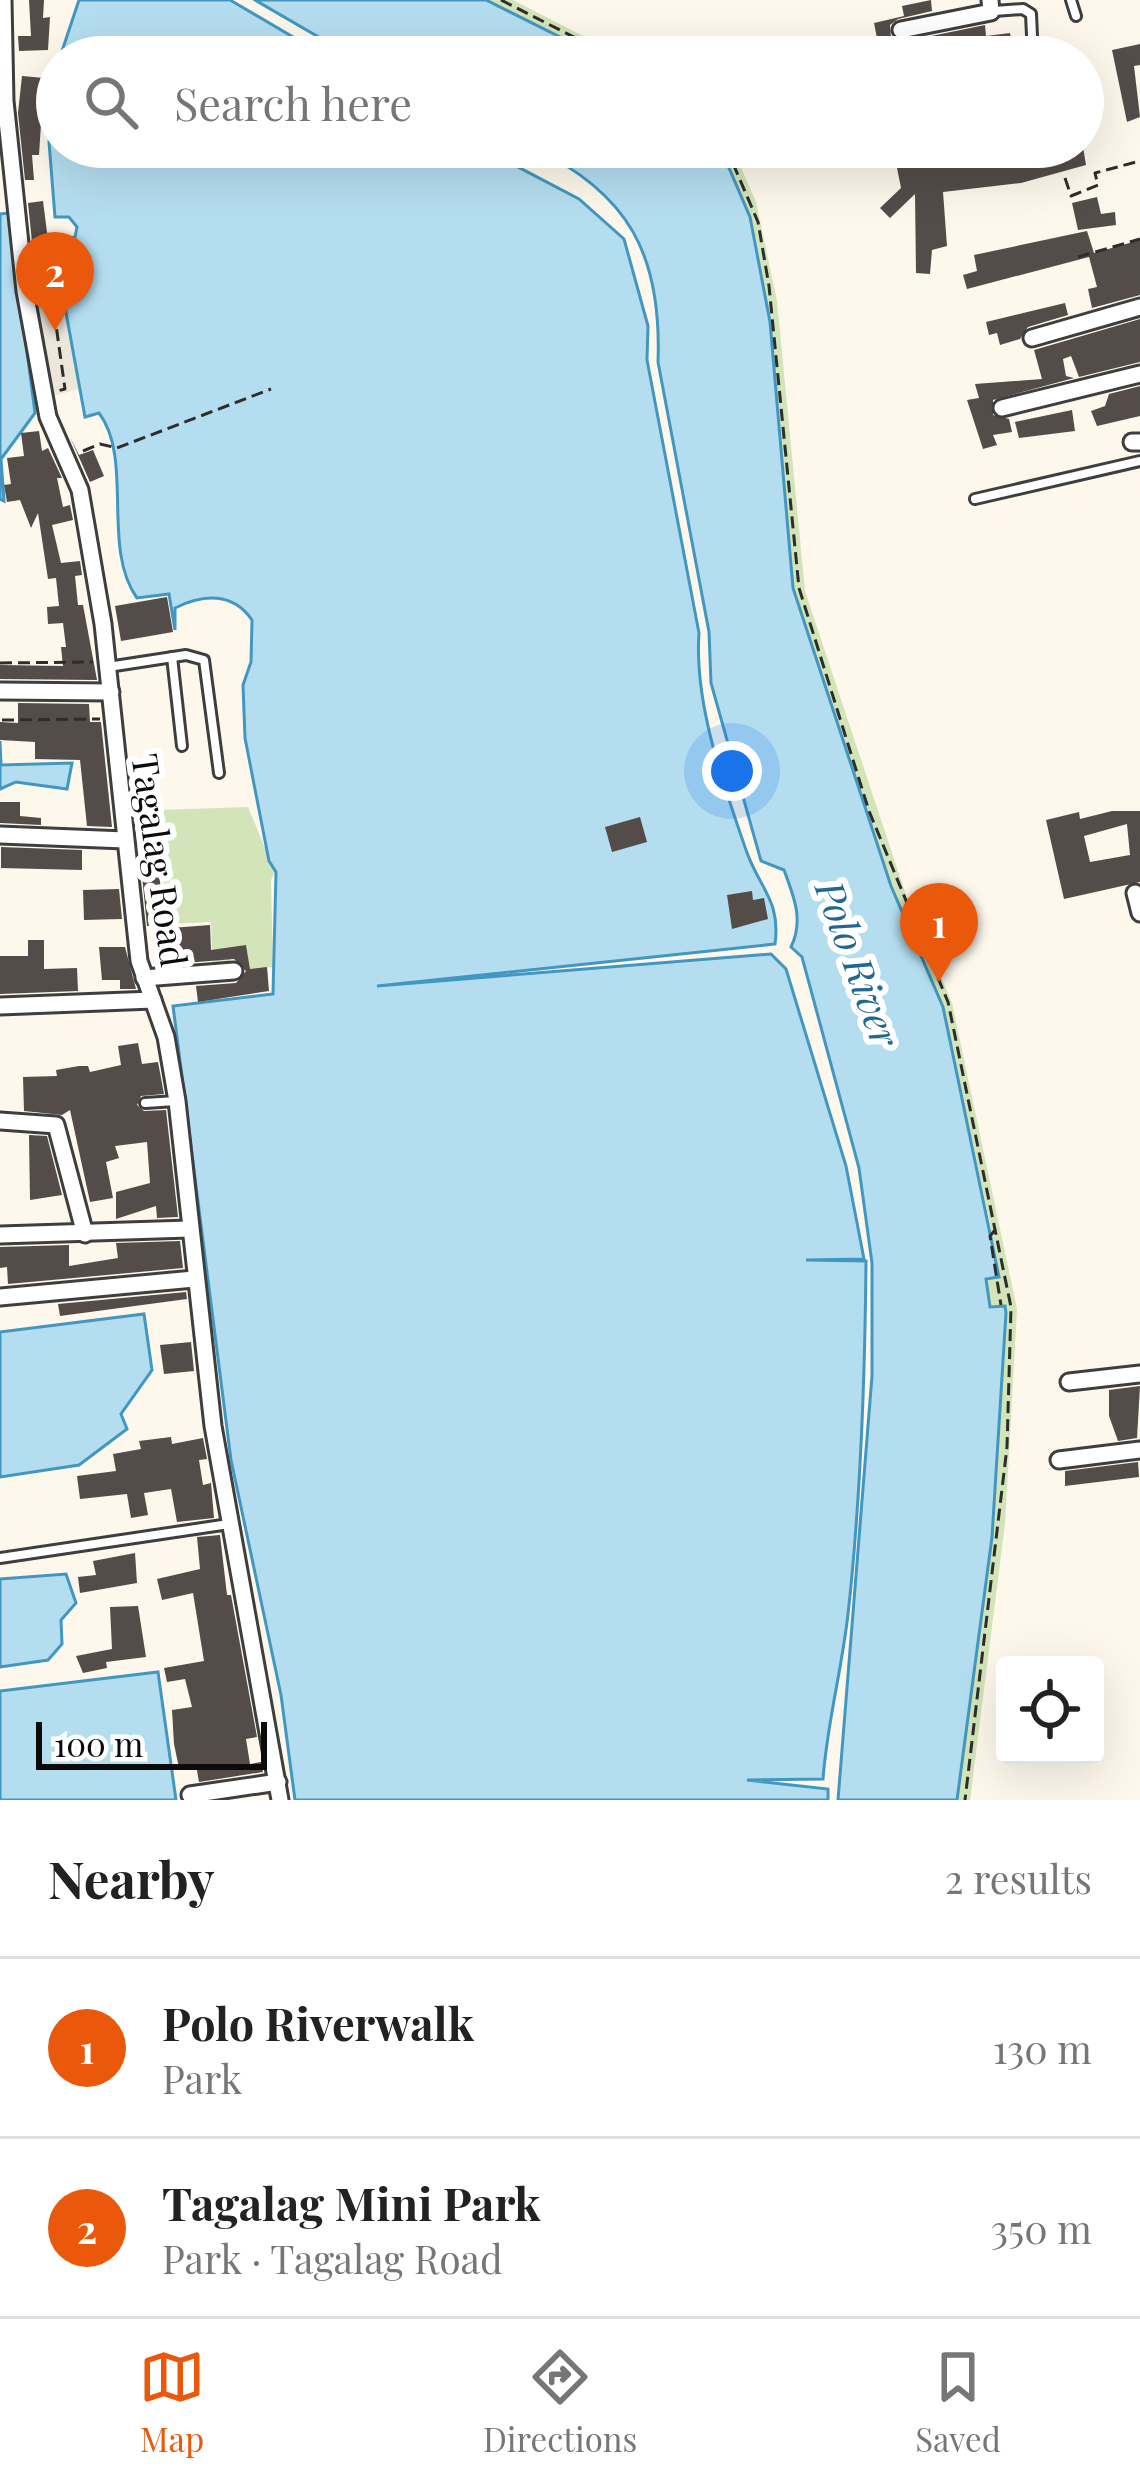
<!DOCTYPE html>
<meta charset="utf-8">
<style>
:root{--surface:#fff;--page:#f6f6f6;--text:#222;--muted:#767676;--line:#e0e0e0;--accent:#ea580c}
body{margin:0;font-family:"Playfair Display",serif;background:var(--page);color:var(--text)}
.controls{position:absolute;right:36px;bottom:36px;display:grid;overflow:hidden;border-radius:12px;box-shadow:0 12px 48px #0002}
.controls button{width:108px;height:108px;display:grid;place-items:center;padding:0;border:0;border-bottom:3px solid var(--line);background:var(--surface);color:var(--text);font:60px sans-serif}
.scale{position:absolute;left:36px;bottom:30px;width:231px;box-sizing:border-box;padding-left:12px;border:6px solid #0b0b0b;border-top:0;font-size:33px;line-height:42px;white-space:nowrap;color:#0b0b0b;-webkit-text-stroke:9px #fff;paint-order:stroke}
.you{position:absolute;left:732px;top:771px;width:42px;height:42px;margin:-30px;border:9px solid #fff;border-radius:50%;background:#1a73e8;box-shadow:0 0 0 18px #1a73e833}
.badge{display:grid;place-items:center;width:78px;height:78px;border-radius:50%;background:var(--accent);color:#fff;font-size:39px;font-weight:700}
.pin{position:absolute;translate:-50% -99px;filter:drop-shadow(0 3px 6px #0008)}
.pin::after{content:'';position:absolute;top:63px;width:42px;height:36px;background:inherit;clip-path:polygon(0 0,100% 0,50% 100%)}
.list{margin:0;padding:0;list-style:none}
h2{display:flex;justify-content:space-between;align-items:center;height:156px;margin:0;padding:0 48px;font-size:51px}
h2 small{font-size:39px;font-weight:400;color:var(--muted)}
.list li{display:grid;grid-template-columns:78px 1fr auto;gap:36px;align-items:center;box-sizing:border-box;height:180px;padding:0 48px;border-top:3px solid var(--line)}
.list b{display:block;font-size:45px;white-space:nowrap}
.list p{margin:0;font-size:39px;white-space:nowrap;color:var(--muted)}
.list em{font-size:39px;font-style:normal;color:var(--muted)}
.icon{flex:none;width:66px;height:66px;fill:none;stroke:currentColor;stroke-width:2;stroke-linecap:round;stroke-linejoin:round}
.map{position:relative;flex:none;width:1140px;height:1800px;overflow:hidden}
.search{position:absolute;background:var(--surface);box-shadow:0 12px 48px #0002;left:36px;right:36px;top:36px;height:132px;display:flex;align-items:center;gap:30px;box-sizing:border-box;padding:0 42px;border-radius:66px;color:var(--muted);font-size:45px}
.sheet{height:516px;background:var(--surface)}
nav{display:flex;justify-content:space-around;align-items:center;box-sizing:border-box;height:168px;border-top:3px solid var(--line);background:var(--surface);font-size:33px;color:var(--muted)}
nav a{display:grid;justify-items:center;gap:6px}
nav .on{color:var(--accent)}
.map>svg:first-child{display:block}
</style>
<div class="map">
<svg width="1140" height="1800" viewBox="0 0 1140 1800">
<rect width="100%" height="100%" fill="#fdf8eb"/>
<g fill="#d2e4b8">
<polygon points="476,0 513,0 624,57 593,57"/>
<polygon points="720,147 732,147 756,202 777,301 805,591 906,895 952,1003 1017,1309 1005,1524 970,1800 957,1800 986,1542 992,1537 1005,1307 990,1308 986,1279 992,1278 991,1228 943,1007 891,886 793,588 781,525 750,217"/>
<polygon points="248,807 275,872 271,880 273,967 250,969 246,945 229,948 231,967 213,970 211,922 167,924 158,810"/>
</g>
<polygon fill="#ece6db" points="53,241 79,389 52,396 25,244"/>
<g fill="#b4def0" stroke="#4297c0" stroke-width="3">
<polygon points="79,0 230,0 327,57 60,57"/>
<polygon points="255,0 486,0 600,57 353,57"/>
<path d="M57,79V147H480L579,199L624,239L648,326L647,360L699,633C694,703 723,783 746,850C759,888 781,900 775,944L377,986L771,954L786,969L846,1166L864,1259L806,1260L866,1261C865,1378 861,1497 848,1614C842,1669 827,1723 823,1779L747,1780L828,1789V1800H295L281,1695L231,1460L173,1006L273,994L276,872L269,861L245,738L243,685L251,662L252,620C233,592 203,594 175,608V630L169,594L137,598C101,548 134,459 99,413L85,417L53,241L75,237L77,227L69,217H55L49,142Z"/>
<path d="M532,147H720L750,217L770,322L793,588L891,886L943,1007L999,1277L986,1279L990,1307L1005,1306L1006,1313L992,1537L957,1800H838L872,1376V1263L859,1168L802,957L791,947C804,920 794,897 784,870L761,861L711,683L709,632L658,362C662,255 629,193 532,147Z"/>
<polygon points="9,213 35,413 1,459 4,501 0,499 0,214"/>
<polygon points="0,741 1,765 72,763 67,789 16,782 0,789"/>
<polygon points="144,1314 152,1370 121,1414 127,1429 79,1465 0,1477 0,1332"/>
<polygon points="66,1574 76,1603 61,1620 62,1644 48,1660 0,1667 0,1579"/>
<polygon points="158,1672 176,1800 0,1800 0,1691"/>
</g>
<g fill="#534c48" fill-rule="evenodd">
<polygon points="29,0 44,0 43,18 50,17 48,50 19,51 18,36 31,36"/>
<polygon points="931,0 932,11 898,19 890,25 891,37 877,38 874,23 904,16 902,6"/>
<polygon points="985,25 986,36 1010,33 1014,57 975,57 973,42 933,47 935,57 905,57 902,42"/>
<polygon points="1140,44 1140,65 1134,66 1140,117 1127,122 1112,50"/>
<polygon points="22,76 44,78 39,155 32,155 34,180 25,180 18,113"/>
<polygon points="1016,147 1024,152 1083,147 1086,165 1021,183 943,192 947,246 932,250 930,274 916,273 915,194 890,218 880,208 901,188 897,168"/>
<polygon points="1097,197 1101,214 1115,212 1116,225 1078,230 1072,203"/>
<polygon points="43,201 48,240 32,242 28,203"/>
<polygon points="1087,231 1094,253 1140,240 1140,295 1092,308 1088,289 1097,287 1089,257 967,289 963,275 977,271 974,255"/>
<polygon points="1065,303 1068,315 1028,327 1020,339 1000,345 997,333 989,335 986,322"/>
<polygon points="1140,319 1140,362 1079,377 1071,356 1063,359 1066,376 1074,378 993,400 993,415 1009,419 1012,432 993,435 997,445 983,449 967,400 979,398 975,384 1042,379 1034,350"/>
<polygon points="1140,386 1140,416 1097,426 1091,411 1105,406 1109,394"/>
<polygon points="1072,410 1075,431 1019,438 1015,422"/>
<polygon points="39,431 42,451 48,448 62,478 57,478 63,507 70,505 73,520 52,525 61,563 80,561 82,575 75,576 78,605 83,605 97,680 0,679 0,665 63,666 61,647 66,647 63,623 48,624 47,607 59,606 56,578 48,579 38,513 31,528 20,500 7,502 4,485 11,484 7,458 24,456 21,433"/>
<polygon points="70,437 79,455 93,450 104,476 90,482"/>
<polygon points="167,597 173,632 121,641 115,606"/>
<polygon points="18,703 89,704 90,722 101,722 112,827 87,826 80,760 35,759 35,742 0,740 0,722 18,723"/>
<polygon points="0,802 20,802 20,816 41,818 41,825 0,823"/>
<path d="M1112,811H1140V882L1064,899L1046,820L1079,812L1080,819ZM1127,824L1130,855L1090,862L1084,836Z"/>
<polygon points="640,817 647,842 612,852 605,827"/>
<polygon points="154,833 165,923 147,926 138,835"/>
<polygon points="1,847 82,850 82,870 1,868"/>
<polygon points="119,889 122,919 84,920 83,890"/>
<polygon points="752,891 753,900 764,898 768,919 732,929 727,895"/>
<polygon points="210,925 211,950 246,945 250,969 267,967 269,991 198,1002 196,986 236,983 246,971 234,959 173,964 171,928"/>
<polygon points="28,940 44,940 44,969 77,968 78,991 0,994 0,956 28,956"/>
<polygon points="99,947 125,947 136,989 120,989 120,980 102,980"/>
<polygon points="138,1043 142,1064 158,1062 164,1094 141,1096 137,1105 144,1111 166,1110 178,1217 157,1218 156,1206 116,1219 116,1192 150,1183 147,1142 115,1146 119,1158 106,1162 113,1198 90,1202 70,1110 62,1115 24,1111 23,1077 57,1076 56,1070 79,1066 88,1066 90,1072 121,1065 118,1046"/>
<polygon points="29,1135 47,1136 62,1195 30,1200"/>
<polygon points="180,1241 183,1268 8,1284 7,1267 0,1268 0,1247 69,1245 69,1266 118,1258 116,1243"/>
<polygon points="186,1292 187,1299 60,1316 58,1304"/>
<polygon points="191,1342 194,1371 164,1374 160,1345"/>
<polygon points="1140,1386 1137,1438 1118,1441 1109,1416 1109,1390"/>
<polygon points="171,1437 172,1444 203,1438 207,1459 199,1460 203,1485 211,1483 214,1518 177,1522 171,1489 144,1493 148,1515 131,1518 127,1494 80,1499 77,1476 116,1471 113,1454 141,1449 139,1441"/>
<polygon points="1138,1462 1139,1477 1065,1486 1065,1471"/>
<polygon points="220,1535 227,1595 231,1595 257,1737 246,1739 250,1764 261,1762 263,1772 199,1782 196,1765 179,1768 174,1744 172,1710 192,1707 185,1679 167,1682 164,1668 204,1661 193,1593 162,1600 157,1579 200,1569 197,1537"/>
<polygon points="135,1553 137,1583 80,1593 78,1577 96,1575 93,1561"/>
<polygon points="138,1606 146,1657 106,1662 107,1668 83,1673 76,1656 112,1649 110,1607"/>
</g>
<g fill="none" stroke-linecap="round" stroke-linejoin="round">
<defs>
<g id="service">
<polyline points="1071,0 1076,16"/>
<polyline points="994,11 1023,9 1031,14 1033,57"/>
<polyline points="808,154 840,147"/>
<polyline points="975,499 1140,461"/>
<polyline points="172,657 182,746"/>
<polyline points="108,667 186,655 204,660 219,773"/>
<polyline points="145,1103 176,1101"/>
<polyline points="0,1558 229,1524"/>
</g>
<g id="minor">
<polyline points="3,0 5,101 25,291 48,417 80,490 103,624 139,961 166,1037 177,1101 213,1426 280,1800"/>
<polyline points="901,30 991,12 990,0"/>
<polyline points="1032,338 1140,307"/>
<polyline points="1002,408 1140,374"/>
<polyline points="1132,442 1140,442"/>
<polyline points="0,691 111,692"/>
<polyline points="0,835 125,840"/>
<polyline points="1135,893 1140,913"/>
<polyline points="144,978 234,971"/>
<polyline points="0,1006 153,1000"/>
<polyline points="0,1121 56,1125 85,1234"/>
<polyline points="0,1235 189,1229"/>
<polyline points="0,1297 194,1279"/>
<polyline points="1069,1382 1140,1374"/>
<polyline points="1059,1460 1140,1450"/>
<polyline points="190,1795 278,1782"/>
</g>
</defs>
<use href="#service" stroke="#3e3e3e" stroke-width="14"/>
<use href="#minor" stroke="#3e3e3e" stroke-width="21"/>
<g stroke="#2d2d2d" stroke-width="3" stroke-dasharray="12 6" stroke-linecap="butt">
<polyline points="501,0 613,57"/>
<polyline points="726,147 758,222 769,286 799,588 869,811 948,1002 1011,1307 1007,1447 965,1800"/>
<polyline points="1065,178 1071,196 1098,185 1095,173 1140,161"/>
<polyline points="38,247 45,247 65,389 57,391"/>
<polyline points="1078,257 1140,239"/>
<polyline points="83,451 100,444 117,448 271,389"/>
<polyline points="0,663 93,662"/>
<polyline points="2,720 100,719"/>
<polyline points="995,1230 990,1236 1001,1305"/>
</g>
<use href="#service" stroke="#fff" stroke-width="8"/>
<use href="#minor" stroke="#fff" stroke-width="15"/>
</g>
<g text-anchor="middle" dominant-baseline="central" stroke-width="12" stroke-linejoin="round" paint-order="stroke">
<g font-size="36" fill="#0b0b0b" stroke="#fff">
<text transform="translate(161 860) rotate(82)">Tagalag Road</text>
</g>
<g font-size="39" font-style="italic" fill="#206791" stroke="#fff">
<text transform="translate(859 963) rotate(70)">Polo River</text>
</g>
</g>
</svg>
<div class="controls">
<button><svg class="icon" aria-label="locate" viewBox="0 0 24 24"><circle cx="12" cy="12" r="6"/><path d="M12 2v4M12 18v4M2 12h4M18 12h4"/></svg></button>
</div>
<div class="scale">100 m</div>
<div class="you"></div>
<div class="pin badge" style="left:939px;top:982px">1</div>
<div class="pin badge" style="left:55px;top:331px">2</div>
<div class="search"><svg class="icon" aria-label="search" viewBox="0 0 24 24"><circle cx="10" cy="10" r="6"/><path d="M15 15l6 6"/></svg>Search here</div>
</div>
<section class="sheet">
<h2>Nearby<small>2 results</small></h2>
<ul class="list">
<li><span class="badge">1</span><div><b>Polo Riverwalk</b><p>Park</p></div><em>130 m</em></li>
<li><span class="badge">2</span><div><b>Tagalag Mini Park</b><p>Park · Tagalag Road</p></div><em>350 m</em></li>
</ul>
</section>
<nav>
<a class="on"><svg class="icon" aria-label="map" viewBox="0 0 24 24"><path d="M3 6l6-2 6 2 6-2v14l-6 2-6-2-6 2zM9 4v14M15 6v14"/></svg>Map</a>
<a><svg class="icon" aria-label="directions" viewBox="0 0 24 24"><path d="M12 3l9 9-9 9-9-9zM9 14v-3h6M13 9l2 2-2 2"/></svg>Directions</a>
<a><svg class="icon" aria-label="saved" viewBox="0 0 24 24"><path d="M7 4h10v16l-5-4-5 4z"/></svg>Saved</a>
</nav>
